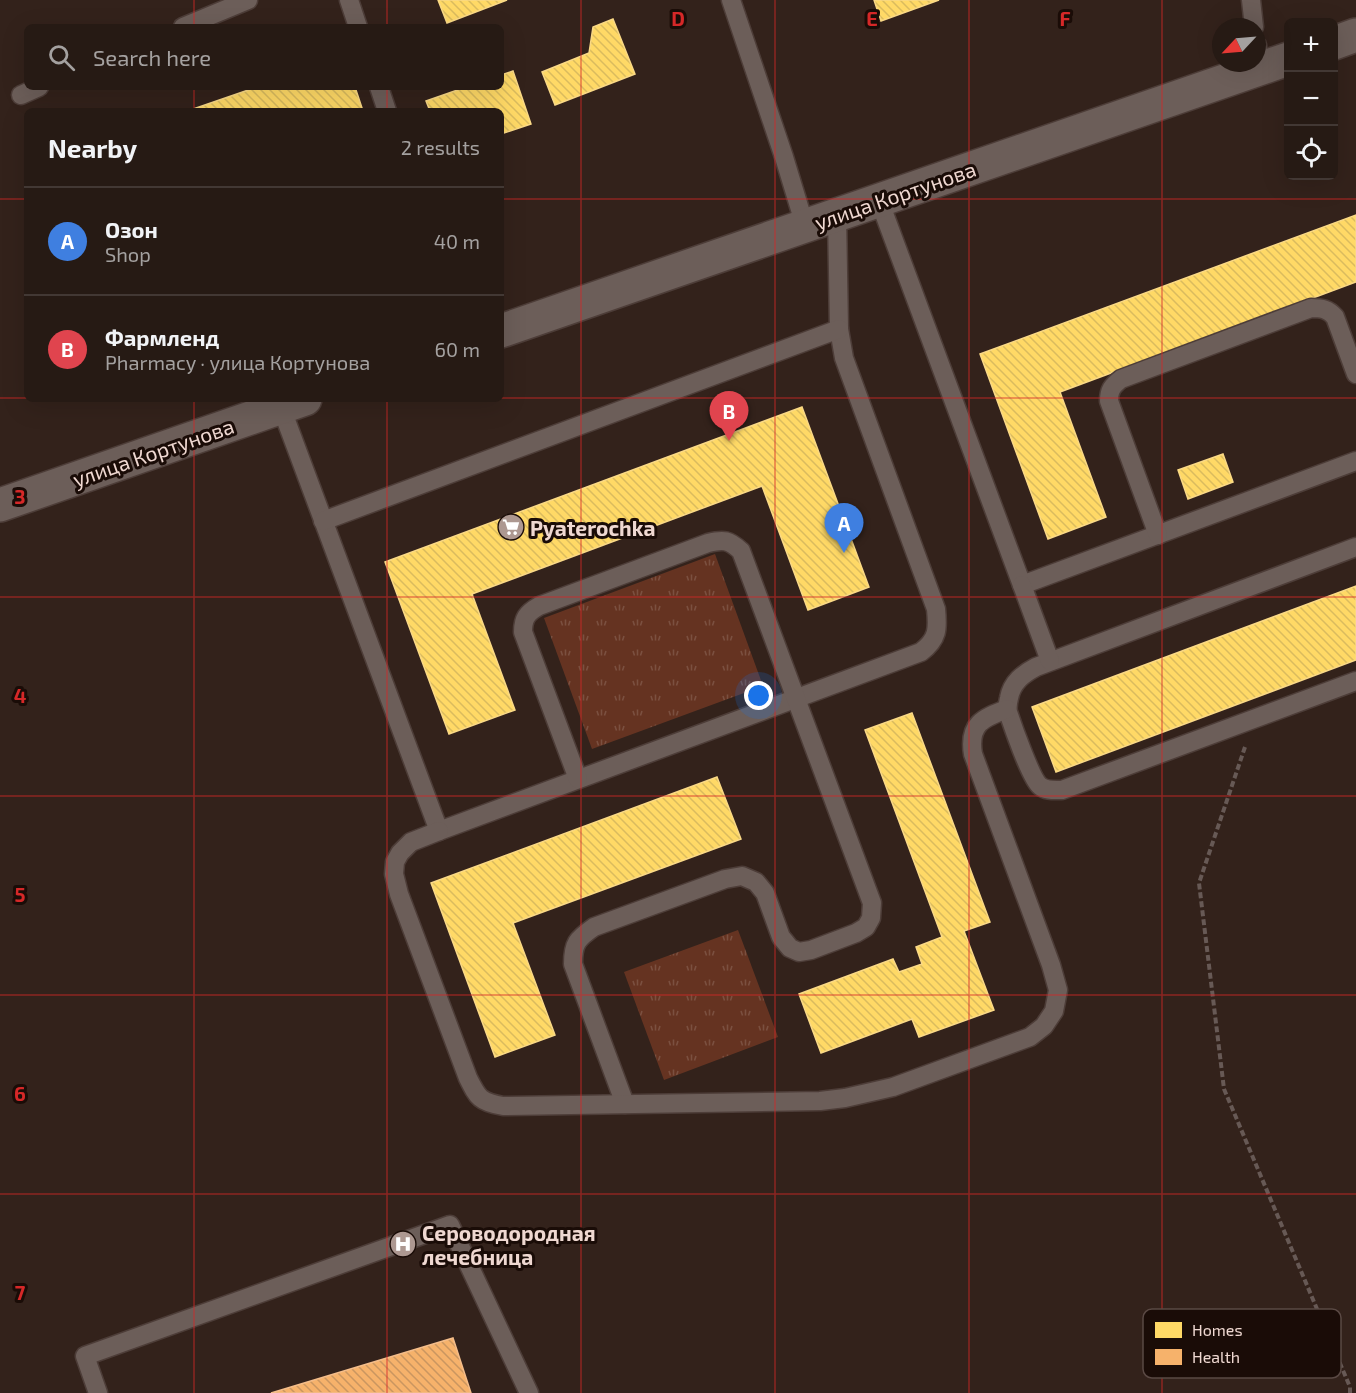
<!DOCTYPE html>
<meta charset="utf-8">
<style>
:root{--surface:#261a14;--page:#322722;--text:#f1f3f6;--muted:#a4a1a0;--line:#423834;--accent:#ad9891}
body{margin:0;font-family:"Exo 2",sans-serif;background:var(--page);color:var(--text)}
.controls{position:absolute;right:18px;top:18px;display:grid;overflow:hidden;border-radius:9px;box-shadow:0 6px 24px #0002}
.controls button{width:54px;height:54px;display:grid;place-items:center;padding:0;border:0;border-bottom:2px solid var(--line);background:var(--surface);color:var(--text);font:30px sans-serif}
.compass{position:absolute;left:1212px;top:18px;width:54px;height:54px;border-radius:50%;background:var(--surface);box-shadow:0 6px 24px #0002;rotate:244deg}
.you{position:absolute;left:759px;top:696px;width:21px;height:21px;margin:-15px;border:4px solid #fff;border-radius:50%;background:#1a73e8;box-shadow:0 0 0 9px #1a73e833}
.badge{display:grid;place-items:center;width:39px;height:39px;border-radius:50%;background:var(--accent);color:#fff;font-size:20px;font-weight:700}
.pin{position:absolute;translate:-50% -50px;filter:drop-shadow(0 2px 3px #0008)}
.pin::after{content:'';position:absolute;top:32px;width:21px;height:18px;background:inherit;clip-path:polygon(0 0,100% 0,50% 100%)}
.list{margin:0;padding:0;list-style:none}
h2{display:flex;justify-content:space-between;align-items:center;height:78px;margin:0;padding:0 24px;font-size:26px}
h2 small{font-size:20px;font-weight:400;color:var(--muted)}
.list li{display:grid;grid-template-columns:39px 1fr auto;gap:18px;align-items:center;box-sizing:border-box;height:108px;padding:0 24px;border-top:2px solid var(--line)}
.list b{display:block;font-size:22px;white-space:nowrap}
.list p{margin:0;font-size:20px;white-space:nowrap;color:var(--muted)}
.list em{font-size:20px;font-style:normal;color:var(--muted)}
.icon{flex:none;width:33px;height:33px;fill:none;stroke:currentColor;stroke-width:2;stroke-linecap:round;stroke-linejoin:round}
.map{position:relative;flex:none;width:1356px;height:1393px;overflow:hidden}
.search{position:absolute;background:var(--surface);box-shadow:0 6px 24px #0002;left:24px;top:24px;width:480px;height:66px;display:flex;align-items:center;gap:15px;box-sizing:border-box;padding:0 21px;border-radius:9px;color:var(--muted);font-size:22px}
.panel{position:absolute;background:var(--surface);box-shadow:0 6px 24px #0002;left:24px;top:108px;width:480px;height:294px;border-radius:9px}
.map>svg:first-child{display:block}
</style>
<div class="map">
<svg width="1356" height="1393" viewBox="0 0 1356 1393">
<defs>
<pattern id="grass-tufts" width="24" height="20" patternUnits="userSpaceOnUse" patternTransform="scale(1.5)"><rect width="24" height="20" fill="#653321"/><path d="M3 7l-1-3M5 7V3M7 7l1-3M15 17l-1-3M17 17v-4M19 17l1-3" fill="none" stroke="#7b5040"/></pattern>
<pattern id="homes-back-hatch" width="6" height="6" patternUnits="userSpaceOnUse" patternTransform="scale(1.5)"><rect width="6" height="6" fill="#ffd966"/><path d="M-1 5l2 2M0 0l6 6M5-1l2 2" fill="none" stroke="#dabb5e"/></pattern>
<pattern id="health-back-hatch" width="6" height="6" patternUnits="userSpaceOnUse" patternTransform="scale(1.5)"><rect width="6" height="6" fill="#f6b26b"/><path d="M-1 5l2 2M0 0l6 6M5-1l2 2" fill="none" stroke="#ca9660"/></pattern>
</defs>
<rect width="100%" height="100%" fill="#33221b"/>
<g fill="url(#grass-tufts)">
<polygon points="715,554 763,686 592,749 544,618"/>
<polygon points="738,930 778,1037 664,1080 624,972"/>
</g>
<g fill="url(#homes-back-hatch)" stroke="#fad986" stroke-width="1.5">
<polygon points="438,0 507,0 447,23"/>
<polygon points="874,0 939,0 881,21"/>
<polygon points="613,19 635,74 555,105 542,72 589,53 593,27"/>
<polygon points="513,71 531,124 501,134 501,111 430,111 426,101 466,87 501,87 501,75"/>
<polygon points="257,87 355,87 363,111 191,111 190,110"/>
<polygon points="1356,215 1356,282 1060,392 1106,517 1048,539 980,354"/>
<polygon points="802,407 869,587 808,610 762,486 472,594 515,710 449,734 385,562"/>
<polygon points="1223,454 1233,482 1188,499 1178,470"/>
<polygon points="1356,586 1356,660 1056,772 1032,707"/>
<polygon points="912,713 990,922 964,931 994,1010 919,1037 912,1019 821,1053 799,994 893,959 899,972 922,964 916,947 942,937 865,730"/>
<polygon points="717,777 741,839 513,923 555,1035 495,1057 431,883"/>
</g>
<polygon fill="url(#health-back-hatch)" stroke="#f4bd8a" stroke-width="1.5" points="453,1338 471,1393 271,1393"/>
<g fill="none" stroke-linecap="round" stroke-linejoin="round">
<defs>
<g id="service">
<polyline points="349,0 358,27"/>
<polyline points="731,0 784,157 805,226"/>
<polyline points="1251,0 1254,27"/>
<polyline points="183,27 248,0"/>
<polyline points="1257,45 1260,68"/>
<polyline points="379,87 387,111"/>
<polyline points="21,95 39,87"/>
<polyline points="879,200 1022,585 1356,461"/>
<path d="M281,407L439,831L921,652C938,639 938,629 936,609L844,358L839,329L837,215"/>
<polyline points="323,521 839,329"/>
<path d="M1158,535L1109,401C1109,390 1112,386 1121,379L1311,308C1322,308 1328,309 1335,317L1356,374"/>
<path d="M1356,547L1036,667C1023,674 1012,682 1009,698C1008,702 1007,707 1008,712C1012,724 1031,779 1040,786C1046,791 1054,790 1062,790L1356,681"/>
<polyline points="1022,585 1050,661"/>
<path d="M578,779L523,632C523,618 527,613 539,606L708,543C724,539 729,540 741,551L872,903L871,918L866,927L856,933L811,950L799,952L790,948L781,937L765,893L756,882L742,876L725,879L594,927C577,939 573,943 573,964L625,1104"/>
<path d="M439,831L411,842L400,853L395,862L394,874L399,894L468,1078C478,1098 480,1102 503,1106L820,1101L845,1098L893,1087L1030,1037L1044,1026L1054,1011L1058,990L1051,965L973,754C968,724 983,718 1007,709"/>
<polyline points="98,1393 85,1356 450,1225 529,1393"/>
</g>
<g id="secondary">
<polyline points="1334,43 1356,35"/>
<polyline points="501,331 1288,59"/>
<polyline points="0,505 305,399"/>
</g>
</defs>
<use href="#service" stroke="#4d3d38" stroke-width="21"/>
<use href="#secondary" stroke="#4d3d38" stroke-width="36"/>
<polyline stroke="#675955" stroke-width="4" stroke-dasharray="6 3" stroke-linecap="butt" points="1245,747 1199,883 1224,1089 1350,1387 1350,1393"/>
<use href="#service" stroke="#6c5e59" stroke-width="18"/>
<use href="#secondary" stroke="#6c5e59" stroke-width="33"/>
</g>
<path fill="none" stroke="#d62828" stroke-width="1.5" stroke-opacity="0.55" d="M194,0V27M387,0V27M581,0V1393M775,0V1393M969,0V1393M1162,0V1393M194,87V111M387,87V111M0,199H27M501,199H1356M0,398H27M501,398H1356M194,399V1393M387,399V1393M0,597H1356M0,796H1356M0,995H1356M0,1194H1356"/>
<defs>
<symbol id="supermarket-disc" viewBox="-11 -11 22 22"><circle r="9.5" fill="#ad9891" stroke="#1a0c07"/><path d="M-6-5.5h2.5l.6 2H6L4.5 2H-2.5L-4.4-4H-6ZM-1.5 3.2a1.3 1.3 0 1 0 .1 0ZM3 3.2a1.3 1.3 0 1 0 .1 0Z" fill="#fff"/></symbol>
<symbol id="hospital-disc" viewBox="-11 -11 22 22"><circle r="9.5" fill="#ad9891" stroke="#1a0c07"/><path d="M-5-5h3v3.5h4V-5h3V5h-3V1.5h-4V5h-3Z" fill="#fff"/></symbol>
</defs>
<g fill-rule="evenodd">
<use href="#supermarket-disc" x="496" y="512" width="30" height="30"/>
<use href="#hospital-disc" x="388" y="1229" width="30" height="30"/>
</g>
<g text-anchor="middle" dominant-baseline="central" stroke-width="6" stroke-linejoin="round" paint-order="stroke">
<g font-size="21" fill="#efd8d1" stroke="#1a0c07">
<text transform="translate(895 195) rotate(-19)">улица Кортунова</text>
<text transform="translate(153 452) rotate(-19)">улица Кортунова</text>
</g>
<g font-size="21" font-weight="bold" fill="#efd8d1" stroke="#1a0c07" text-anchor="start">
<text x="530" y="527">Pyaterochka</text>
<text x="422" y="1232">Сероводородная<tspan x="422" dy="24">лечебница</tspan></text>
</g>
</g>
<rect x="1143" y="1309" width="198" height="69" rx="9" fill="#1a0c07" stroke="#5a4944" stroke-width="1.5"/>
<rect x="1155" y="1322" width="27" height="16" fill="#ffd966"/>
<rect x="1155" y="1349" width="27" height="16" fill="#f6b26b"/>
<g font-size="16" fill="#efd8d1">
<text x="1192" y="1336">Homes</text>
<text x="1192" y="1363">Health</text>
</g>
<g font-size="20" text-anchor="middle" font-weight="bold" fill="#d62828" stroke="#1a0c07" stroke-width="6" stroke-linejoin="round" paint-order="stroke">
<text x="678" y="26">D</text>
<text x="872" y="26">E</text>
<text x="1065" y="26">F</text>
<text x="20" y="504">3</text>
<text x="20" y="703">4</text>
<text x="20" y="902">5</text>
<text x="20" y="1101">6</text>
<text x="20" y="1300">7</text>
</g>
</svg>
<div class="controls">
<button>+</button>
<button>−</button>
<button><svg class="icon" aria-label="locate" viewBox="0 0 24 24"><circle cx="12" cy="12" r="6"/><path d="M12 2v4M12 18v4M2 12h4M18 12h4"/></svg></button>
</div>
<svg class="compass" viewBox="-18 -18 36 36"><path d="M0-13l5 13h-10z" fill="#e53935"/><path d="M0 13l5-13h-10z" fill="#a4a1a0"/></svg>
<div class="you"></div>
<div class="pin badge" style="left:844px;top:553px;background:#3f7fe0">A</div>
<div class="pin badge" style="left:729px;top:441px;background:#e0444e">B</div>
<div class="search"><svg class="icon" aria-label="search" viewBox="0 0 24 24"><circle cx="10" cy="10" r="6"/><path d="M15 15l6 6"/></svg>Search here</div>
<section class="panel">
<h2>Nearby<small>2 results</small></h2>
<ul class="list">
<li><span class="badge" style="background:#3f7fe0">A</span><div><b>Озон</b><p>Shop</p></div><em>40 m</em></li>
<li><span class="badge" style="background:#e0444e">B</span><div><b>Фармленд</b><p>Pharmacy · улица Кортунова</p></div><em>60 m</em></li>
</ul>
</section>
</div>
